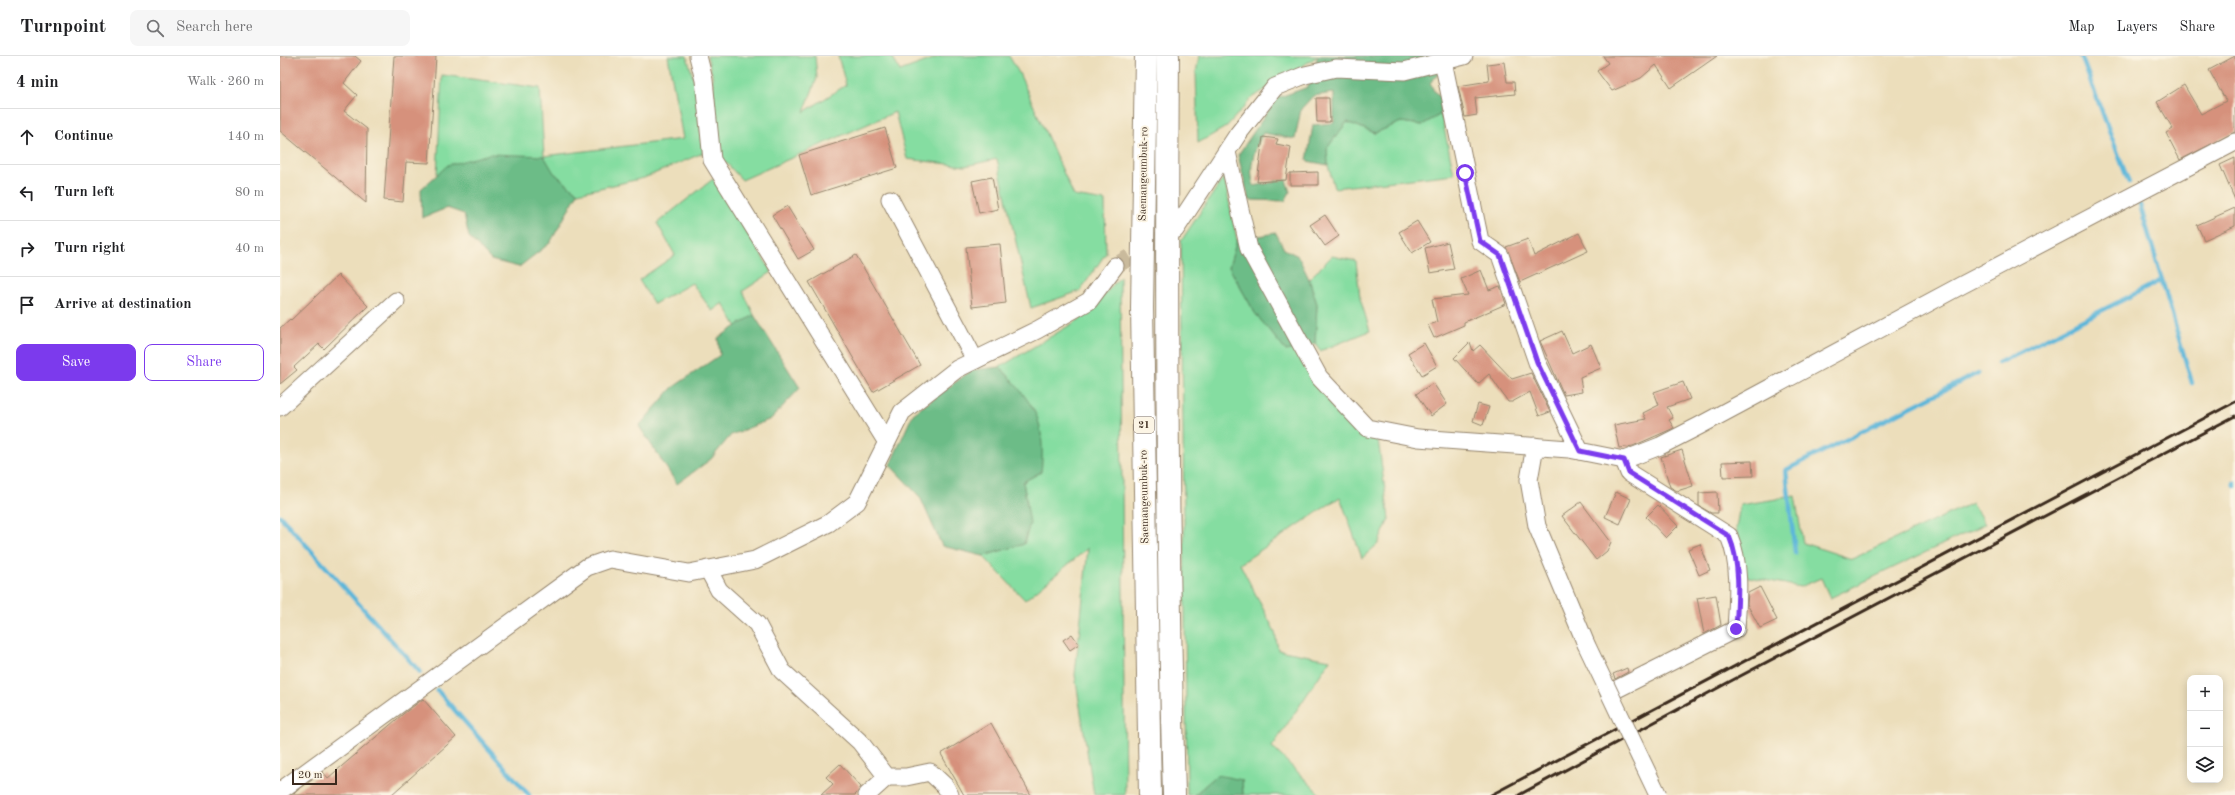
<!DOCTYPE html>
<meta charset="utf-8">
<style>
:root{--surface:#fff;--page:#f6f6f6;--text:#202124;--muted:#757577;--line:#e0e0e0;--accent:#7c3aed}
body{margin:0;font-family:"Old Standard TT",serif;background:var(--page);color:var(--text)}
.controls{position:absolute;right:12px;bottom:12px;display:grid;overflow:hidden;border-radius:8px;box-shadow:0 2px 10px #0003}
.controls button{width:36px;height:36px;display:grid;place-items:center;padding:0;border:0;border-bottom:1px solid var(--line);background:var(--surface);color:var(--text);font:20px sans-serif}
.scale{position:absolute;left:12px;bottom:10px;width:45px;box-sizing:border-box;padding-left:4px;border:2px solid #3b2a1e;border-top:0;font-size:11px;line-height:14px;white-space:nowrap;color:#3b2a1e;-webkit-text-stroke:3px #fcf5e5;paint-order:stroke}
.stop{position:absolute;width:12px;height:12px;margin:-9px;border:3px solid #7c3aed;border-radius:50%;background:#fff}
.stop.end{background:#7c3aed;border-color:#fff;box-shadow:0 1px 4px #0008}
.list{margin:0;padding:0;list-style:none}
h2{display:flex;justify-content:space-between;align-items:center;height:52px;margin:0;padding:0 16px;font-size:17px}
h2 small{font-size:13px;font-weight:400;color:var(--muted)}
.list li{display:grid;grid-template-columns:26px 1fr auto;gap:12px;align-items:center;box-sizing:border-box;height:56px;padding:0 16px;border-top:1px solid var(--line)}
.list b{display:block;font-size:15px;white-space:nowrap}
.list em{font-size:13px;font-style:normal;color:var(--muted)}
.actions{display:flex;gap:8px;padding:12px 16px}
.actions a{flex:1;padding:9px 0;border:1px solid var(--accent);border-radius:8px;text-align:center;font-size:14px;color:var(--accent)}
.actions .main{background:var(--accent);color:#fff}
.icon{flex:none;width:22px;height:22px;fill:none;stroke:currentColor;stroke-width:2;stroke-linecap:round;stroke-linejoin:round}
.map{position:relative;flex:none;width:1955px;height:739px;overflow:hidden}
header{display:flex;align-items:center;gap:24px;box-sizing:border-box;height:56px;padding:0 20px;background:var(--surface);border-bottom:1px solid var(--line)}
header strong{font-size:19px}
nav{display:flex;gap:22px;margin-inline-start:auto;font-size:14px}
.search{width:280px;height:36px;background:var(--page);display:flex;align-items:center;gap:10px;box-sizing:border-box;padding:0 14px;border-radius:8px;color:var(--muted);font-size:15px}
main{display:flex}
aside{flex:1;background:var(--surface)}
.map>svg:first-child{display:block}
</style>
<header>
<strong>Turnpoint</strong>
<div class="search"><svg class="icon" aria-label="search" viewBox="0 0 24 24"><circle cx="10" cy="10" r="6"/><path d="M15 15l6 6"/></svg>Search here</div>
<nav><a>Map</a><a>Layers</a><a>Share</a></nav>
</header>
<main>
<aside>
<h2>4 min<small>Walk · 260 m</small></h2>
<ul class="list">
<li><svg class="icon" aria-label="ahead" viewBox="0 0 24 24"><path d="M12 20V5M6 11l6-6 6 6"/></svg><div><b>Continue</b></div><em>140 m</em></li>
<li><svg class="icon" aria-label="left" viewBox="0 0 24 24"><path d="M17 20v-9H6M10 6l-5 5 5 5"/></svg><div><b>Turn left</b></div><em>80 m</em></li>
<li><svg class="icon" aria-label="right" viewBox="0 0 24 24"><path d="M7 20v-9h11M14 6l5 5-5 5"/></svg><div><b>Turn right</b></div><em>40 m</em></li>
<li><svg class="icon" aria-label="arrive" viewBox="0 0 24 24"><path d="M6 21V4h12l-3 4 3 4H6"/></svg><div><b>Arrive at destination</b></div></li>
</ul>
<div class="actions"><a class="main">Save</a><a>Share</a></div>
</aside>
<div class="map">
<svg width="1955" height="739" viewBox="0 0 1955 739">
<rect width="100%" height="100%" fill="#fcf5e5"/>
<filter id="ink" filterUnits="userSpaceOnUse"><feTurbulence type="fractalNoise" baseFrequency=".025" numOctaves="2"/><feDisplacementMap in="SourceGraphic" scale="8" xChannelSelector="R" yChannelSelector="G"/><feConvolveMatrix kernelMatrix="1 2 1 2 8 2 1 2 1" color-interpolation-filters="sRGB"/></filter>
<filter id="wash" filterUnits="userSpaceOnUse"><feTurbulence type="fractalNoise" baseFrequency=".012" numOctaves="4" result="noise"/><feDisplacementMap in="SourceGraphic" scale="16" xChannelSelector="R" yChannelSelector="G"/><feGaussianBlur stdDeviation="0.9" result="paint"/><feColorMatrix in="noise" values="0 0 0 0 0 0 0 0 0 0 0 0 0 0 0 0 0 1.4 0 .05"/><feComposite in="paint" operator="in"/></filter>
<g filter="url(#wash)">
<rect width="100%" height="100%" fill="#ecdebb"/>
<g fill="#85dda1" stroke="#608460">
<polygon points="388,0 407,0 415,28 423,97 364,122 298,137 274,117 157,119 162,19 260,32 264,100 403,83"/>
<polygon points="427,0 535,0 537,22 524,56 566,29 558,0 612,0 620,15 661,0 729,0 739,17 794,140 825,145 826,197 800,235 751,252 717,103 685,110 627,103 615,56 462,124 439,99 432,18"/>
<polygon points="919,0 1038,0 972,42 946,71 918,87 916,17"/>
<polygon points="1161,58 1174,118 1054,132 1048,109 1047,92 1067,66 1095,77 1121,66 1142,69"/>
<polygon points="944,121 957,184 949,211 975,257 1006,295 1013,293 1054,354 1098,383 1109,463 1098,488 1082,502 1060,441 960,508 995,576 998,594 1050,604 992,691 1041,739 963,739 962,724 937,720 914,739 907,739 901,185"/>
<polygon points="433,123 492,216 463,235 474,259 457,271 443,247 432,255 412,227 374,248 359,224 395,199 377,167"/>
<polygon points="1052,200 1076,205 1080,242 1090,275 1040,295 1035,288 1037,248 1029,223"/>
<polygon points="840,221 845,739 814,739 795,619 808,492 745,544 703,500 744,488 747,446 743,426 761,416 733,325 720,311 805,260"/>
<polygon points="1515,440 1523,487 1572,503 1692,447 1705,468 1550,542 1541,522 1520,531 1464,520 1456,472 1460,449"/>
</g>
<g fill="#6cbc87" stroke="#547352">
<path d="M1038,0H1175L1150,27L1154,35L1161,42V58L1142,69L1121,66L1095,77L1067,66L1047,92L1048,109L1027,105L1033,69L1054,67V37L1033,40L1021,53L1015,83L983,77C974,94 968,111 974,130L995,126L994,119L1005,121L1010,136L1005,145L969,144L958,99L997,42L1028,31Z"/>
<polygon points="210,98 264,100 274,117 298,137 270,187 239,211 211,204 189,181 184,158 167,152 142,162 141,133 168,109"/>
<polygon points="996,177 1004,193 1018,200 1029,223 1037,248 1035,288 1006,295 975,257 949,211 957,184"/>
<polygon points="474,259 520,332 491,363 451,379 431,403 397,428 359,370 392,332 440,299 438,282"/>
<path d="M720,311C732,324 750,344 757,361C763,376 763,401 761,416L743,426L750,467L744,488L703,500L662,490L640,441L610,409L633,358L692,314Z"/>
<polygon points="937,719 962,724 963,739 914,739"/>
</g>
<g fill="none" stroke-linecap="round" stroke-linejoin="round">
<g stroke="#5cb6d9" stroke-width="4.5">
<polyline points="1801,0 1849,127"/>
<polyline points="1860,149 1912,327"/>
<polyline points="1718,307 1882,224"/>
<polyline points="1954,427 1955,430"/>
<polyline points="0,460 140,616"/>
<polyline points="1515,497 1506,414 1698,317"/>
<polyline points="157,634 249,739"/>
</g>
</g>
<g id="blocks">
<g fill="#d6917b">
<polygon points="0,0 75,0 81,5 64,27 77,39 64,55 87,73 86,147 0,75"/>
<polygon points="114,0 156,0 149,107 126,106 123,146 104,144"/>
<polygon points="1323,0 1437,0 1391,32 1376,9 1361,22 1332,35 1317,15 1328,7"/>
<polygon points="1955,0 1955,76 1900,104 1886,77 1893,73 1877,46 1904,29 1921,58 1946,45 1929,14"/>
<polygon points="1224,6 1227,26 1234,26 1235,38 1195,42 1197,59 1185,61 1178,30 1209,25 1207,8"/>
<polygon points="1036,42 1049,42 1050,66 1037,66"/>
<polygon points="605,72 617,112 531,139 519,99"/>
<polygon points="983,81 998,83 996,88 1011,91 1006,124 977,126"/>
<polygon points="1955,102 1955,144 1940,109"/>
<polygon points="1038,116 1038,129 1010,129 1010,117"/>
<polygon points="712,121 718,153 699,157 692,125"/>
<polygon points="507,150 534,194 518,203 492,159"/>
<polygon points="1955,152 1955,170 1924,184 1917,169"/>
<polygon points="1045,159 1059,180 1045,190 1030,169"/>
<polygon points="1137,165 1150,186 1132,197 1119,176"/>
<polygon points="1299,177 1308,195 1240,226 1226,191 1248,183 1254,200"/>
<polygon points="1168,186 1174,213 1150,217 1145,192"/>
<polygon points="720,188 726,247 692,251 686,191"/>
<polygon points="576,199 640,309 593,336 529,226"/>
<polygon points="1201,214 1209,234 1220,230 1226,248 1184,266 1184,269 1154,282 1148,269 1157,266 1152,243 1188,239 1181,223"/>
<polygon points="58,219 88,250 44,293 39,288 14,311 17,314 0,328 0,272 10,263 11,264"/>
<polygon points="1282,275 1292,297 1311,288 1321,312 1300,321 1302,336 1284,339 1260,285"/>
<polygon points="1190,286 1193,295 1200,289 1232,323 1251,317 1270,356 1259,360 1250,336 1232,346 1228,346 1209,318 1198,328 1174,302"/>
<polygon points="1144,287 1157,310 1142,319 1128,297"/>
<polygon points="1403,326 1410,343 1387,351 1393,362 1389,364 1394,372 1353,390 1339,392 1334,369 1366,363 1363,357 1379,349 1374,336"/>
<polygon points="1153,327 1167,348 1151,360 1136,338"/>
<polygon points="1198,348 1209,351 1203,369 1193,365"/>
<polygon points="1402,394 1413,430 1397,435 1390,431 1381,401"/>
<polygon points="1472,405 1473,420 1443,421 1442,406"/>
<polygon points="1336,436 1351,443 1340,468 1325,461"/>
<polygon points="1437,436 1438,457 1431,457 1419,450 1419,437"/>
<polygon points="1301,446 1331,486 1327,495 1316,504 1282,460"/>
<polygon points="1378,449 1398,470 1386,482 1366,461"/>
<polygon points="1420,488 1430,514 1419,519 1408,493"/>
<polygon points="1480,531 1497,564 1480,572 1467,548 1468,537"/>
<polygon points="1436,539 1441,569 1424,578 1417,542"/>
<polygon points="792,578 799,588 790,594 783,584"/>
<polygon points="1347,612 1348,616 1335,623 1333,618"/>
<polygon points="143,643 176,681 111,739 11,739 43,716 48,722 123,658"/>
<polygon points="711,667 751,739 684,739 661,698"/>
<polygon points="560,708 581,731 577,737 575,739 541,739 553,728 546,721"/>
</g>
</g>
</g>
<g filter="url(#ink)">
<use href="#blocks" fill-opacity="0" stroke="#94846c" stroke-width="1"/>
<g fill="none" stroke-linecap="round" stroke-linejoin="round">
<polyline stroke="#c9ba9c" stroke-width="17" stroke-dasharray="17 8" stroke-linecap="butt" points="835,210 895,174"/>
<defs>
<g id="minor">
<polyline points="418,0 424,24 432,104 606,385"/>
<polyline points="1163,5 1200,185 1220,199 1257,306 1300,395"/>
<polyline points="947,96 969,193 1039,321 1087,372 1138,382 1289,393 1344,404 1380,390 1419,370 1680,230 1955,86"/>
<polyline points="610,143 695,304"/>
<polyline points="895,174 958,78 995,31 1025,19 1056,12 1124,15 1184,0"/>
<polyline points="0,351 116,245"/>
<polyline points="1255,390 1249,424 1257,470 1306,588"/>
<polyline points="428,513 439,534 477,568 502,615 580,686 607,721 626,721 650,716 665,730 670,739"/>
<path d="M1329,637L1456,573C1458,542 1461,508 1449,480L1349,417L1344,404"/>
<polyline points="0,735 307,511 330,503 409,517 475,504 549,467 577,446 622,356 677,313 757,274 809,245 835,210"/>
<polyline points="587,739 607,721"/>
</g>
<g id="highway">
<polyline points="866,0 862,252 870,739"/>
<path d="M888,0C886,246 887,493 894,739"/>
</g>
</defs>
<use href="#minor" stroke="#94846c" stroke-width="19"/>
<use href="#highway" stroke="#94846c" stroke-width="24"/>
<use href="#minor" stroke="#fff" stroke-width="17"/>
<use href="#highway" stroke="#fff" stroke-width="22"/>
<g stroke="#3b2a1e" stroke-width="3">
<polyline points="1211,739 1955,346"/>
<polyline points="1239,739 1449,626 1955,360"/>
</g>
<defs>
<polyline id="minor-bridge" points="1306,588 1378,739"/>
</defs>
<use href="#minor-bridge" stroke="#94846c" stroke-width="19" stroke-linecap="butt"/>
<use href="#minor-bridge" stroke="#fff" stroke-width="17"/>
</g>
</g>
<g fill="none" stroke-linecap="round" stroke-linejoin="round" filter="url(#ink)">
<path stroke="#7c3aed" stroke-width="5" d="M1185,117L1200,185L1220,199L1257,306L1300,395L1344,404L1349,417L1449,480C1461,508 1458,542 1456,573"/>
</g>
<g text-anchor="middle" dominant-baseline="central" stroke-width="4" stroke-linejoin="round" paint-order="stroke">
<rect fill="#fcf5e5" stroke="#75675a" stroke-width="1" x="854" y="361" width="20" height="16" rx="3"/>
<g font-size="10" font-weight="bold" fill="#3b2a1e">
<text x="864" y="369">21</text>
</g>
<g font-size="11" fill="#3b2a1e" stroke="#fcf5e5">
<text transform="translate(864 118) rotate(-89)">Saemangeumbuk-ro</text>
<text transform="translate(865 441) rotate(-91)">Saemangeumbuk-ro</text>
</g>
</g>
</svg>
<div class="controls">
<button>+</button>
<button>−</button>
<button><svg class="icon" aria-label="layers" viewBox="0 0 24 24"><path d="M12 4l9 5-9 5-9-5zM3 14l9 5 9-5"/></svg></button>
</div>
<div class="scale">20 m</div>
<div class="stop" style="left:1185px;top:117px"></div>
<div class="stop end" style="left:1456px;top:573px"></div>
</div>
</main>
